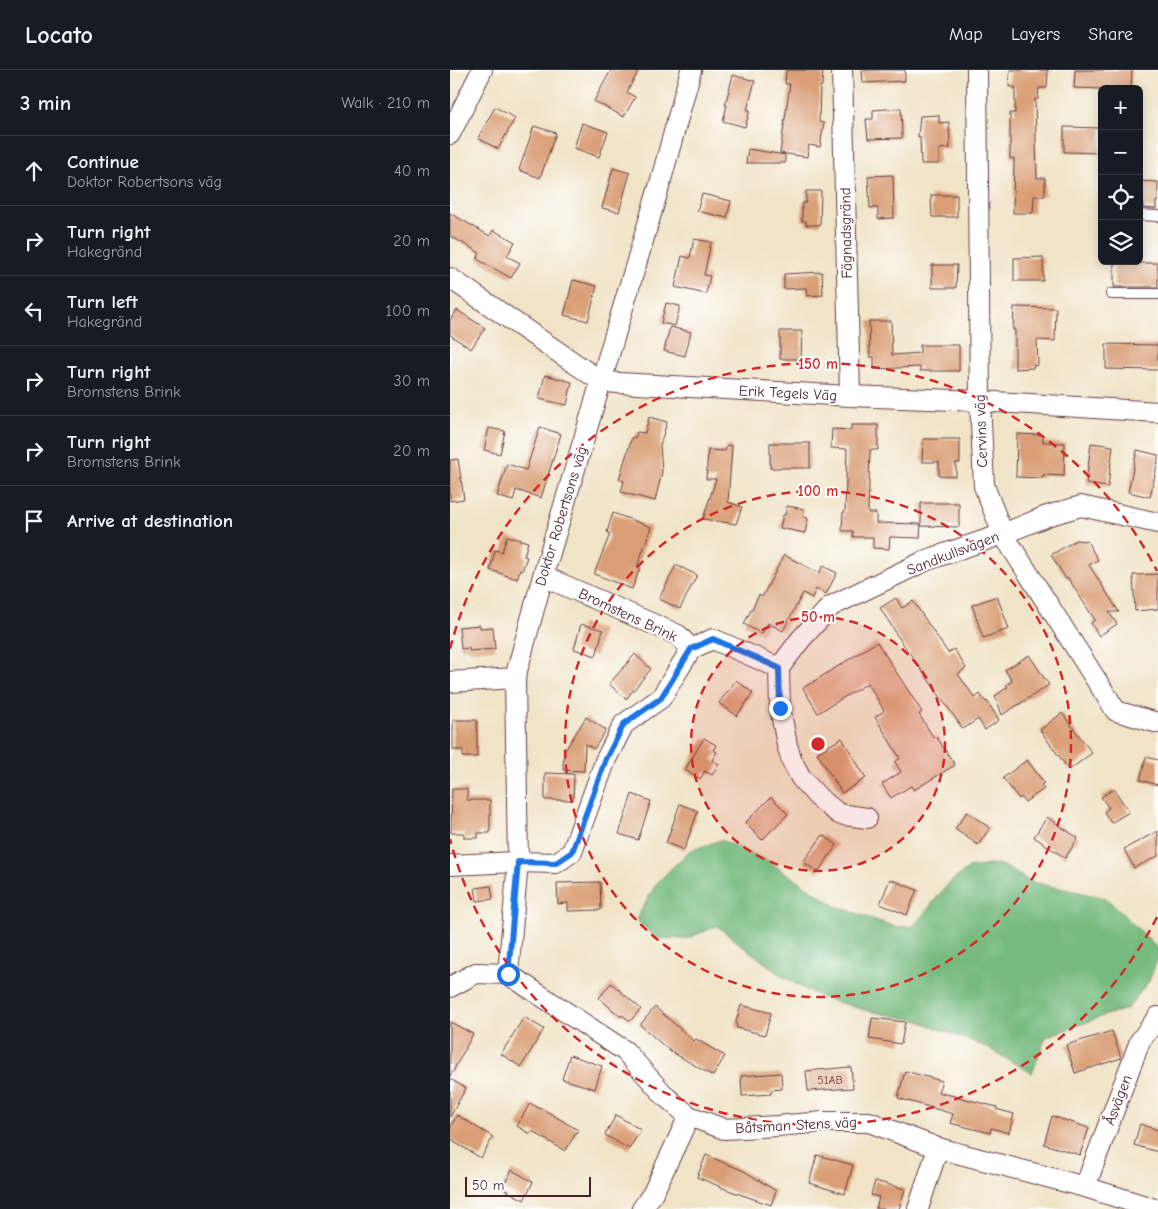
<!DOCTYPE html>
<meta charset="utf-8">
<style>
:root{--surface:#171b24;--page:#242831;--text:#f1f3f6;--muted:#9ea1a6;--line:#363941}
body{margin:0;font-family:"Comic Neue",sans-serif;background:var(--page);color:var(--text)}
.controls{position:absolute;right:15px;top:15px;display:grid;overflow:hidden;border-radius:8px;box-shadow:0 2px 12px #0003}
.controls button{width:45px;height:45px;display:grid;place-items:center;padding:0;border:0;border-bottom:1px solid var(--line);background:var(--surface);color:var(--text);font:25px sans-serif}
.scale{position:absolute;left:15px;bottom:12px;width:126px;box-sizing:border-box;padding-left:5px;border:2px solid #4a1f2b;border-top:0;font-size:14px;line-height:18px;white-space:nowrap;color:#4a1f2b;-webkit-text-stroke:4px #fff;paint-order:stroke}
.stop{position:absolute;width:15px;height:15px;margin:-11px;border:4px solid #1a73e8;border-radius:50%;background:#fff}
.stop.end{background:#1a73e8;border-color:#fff;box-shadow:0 1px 5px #0008}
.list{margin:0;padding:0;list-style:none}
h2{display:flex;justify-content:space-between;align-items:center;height:65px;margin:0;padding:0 20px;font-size:21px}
h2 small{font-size:16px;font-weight:400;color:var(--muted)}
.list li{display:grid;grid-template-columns:32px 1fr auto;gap:15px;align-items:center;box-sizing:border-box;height:70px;padding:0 20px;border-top:1px solid var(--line)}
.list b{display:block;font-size:19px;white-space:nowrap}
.list p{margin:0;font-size:16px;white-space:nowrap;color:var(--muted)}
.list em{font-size:16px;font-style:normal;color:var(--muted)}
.icon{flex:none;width:28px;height:28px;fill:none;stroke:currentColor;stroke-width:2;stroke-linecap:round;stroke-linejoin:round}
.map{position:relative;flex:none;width:708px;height:1139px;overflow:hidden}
header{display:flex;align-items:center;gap:30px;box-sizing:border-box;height:70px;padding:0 25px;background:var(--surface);border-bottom:1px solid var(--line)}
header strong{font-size:24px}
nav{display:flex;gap:28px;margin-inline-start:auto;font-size:18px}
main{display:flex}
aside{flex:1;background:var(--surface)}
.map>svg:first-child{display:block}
</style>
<header>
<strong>Locato</strong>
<nav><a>Map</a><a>Layers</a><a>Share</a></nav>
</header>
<main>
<aside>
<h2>3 min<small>Walk · 210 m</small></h2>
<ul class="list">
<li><svg class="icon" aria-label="ahead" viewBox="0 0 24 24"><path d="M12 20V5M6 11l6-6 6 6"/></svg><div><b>Continue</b><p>Doktor Robertsons väg</p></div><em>40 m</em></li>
<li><svg class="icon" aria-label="right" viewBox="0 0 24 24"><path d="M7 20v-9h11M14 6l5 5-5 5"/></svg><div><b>Turn right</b><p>Hakegränd</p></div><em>20 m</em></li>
<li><svg class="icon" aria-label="left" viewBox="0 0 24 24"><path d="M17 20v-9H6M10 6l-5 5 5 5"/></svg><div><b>Turn left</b><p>Hakegränd</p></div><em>100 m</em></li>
<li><svg class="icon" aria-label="right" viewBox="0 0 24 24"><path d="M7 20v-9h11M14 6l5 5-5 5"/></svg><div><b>Turn right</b><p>Bromstens Brink</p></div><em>30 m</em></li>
<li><svg class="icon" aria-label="right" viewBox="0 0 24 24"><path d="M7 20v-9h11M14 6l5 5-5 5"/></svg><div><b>Turn right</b><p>Bromstens Brink</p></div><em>20 m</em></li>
<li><svg class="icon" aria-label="arrive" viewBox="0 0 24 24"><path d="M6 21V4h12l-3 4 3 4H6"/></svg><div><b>Arrive at destination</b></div></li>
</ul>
</aside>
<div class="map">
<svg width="708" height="1139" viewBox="0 0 708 1139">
<rect width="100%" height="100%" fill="#fff"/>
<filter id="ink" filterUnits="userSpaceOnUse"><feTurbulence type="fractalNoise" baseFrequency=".02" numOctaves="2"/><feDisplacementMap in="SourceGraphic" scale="10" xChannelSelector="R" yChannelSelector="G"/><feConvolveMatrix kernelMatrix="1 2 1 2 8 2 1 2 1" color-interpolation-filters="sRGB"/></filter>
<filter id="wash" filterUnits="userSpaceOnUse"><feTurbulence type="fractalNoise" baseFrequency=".0096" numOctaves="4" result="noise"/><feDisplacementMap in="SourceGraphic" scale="20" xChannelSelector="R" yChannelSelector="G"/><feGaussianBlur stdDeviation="1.12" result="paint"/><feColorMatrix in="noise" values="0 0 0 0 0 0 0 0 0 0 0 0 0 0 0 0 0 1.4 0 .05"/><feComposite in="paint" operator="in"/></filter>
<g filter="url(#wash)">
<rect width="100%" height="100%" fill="#f0e3c6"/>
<polygon fill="#76ba7e" stroke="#606c54" points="271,770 316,790 386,836 445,857 464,856 498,814 519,798 546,794 554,796 581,812 656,828 708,878 708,887 699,911 677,939 656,945 596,967 582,1003 534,976 466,950 418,941 370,927 332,906 267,856 236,869 206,868 186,850 206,814 239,781"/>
<g id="blocks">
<g fill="#d99e74">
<polygon points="161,0 189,0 177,22 185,27 174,47 144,31"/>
<polygon points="336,0 373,0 372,16 370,16 369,52 374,53 370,77 359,75 357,87 330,83 340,14 335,14"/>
<polygon points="412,0 455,0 455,11 413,13"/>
<polygon points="560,0 598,0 597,18 589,18 588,29 585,29 587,108 595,108 595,126 584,126 583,143 563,143 564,88 560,89 560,43 565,43 565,17 559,17"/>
<polygon points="625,0 682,0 681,19 652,19 624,18"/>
<polygon points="283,5 305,11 297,40 300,40 295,57 273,51 277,35 275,35"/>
<polygon points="45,37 65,48 48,79 28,68"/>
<polygon points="451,38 452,68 418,69 416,49 423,49 423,40"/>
<polygon points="489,45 489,53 499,52 500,78 489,79 489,94 471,94 470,67 468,67 470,46"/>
<polygon points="132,53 158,62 149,87 124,78"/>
<polygon points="84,56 106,63 90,108 69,100"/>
<polygon points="614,57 651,58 650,83 614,82"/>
<polygon points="298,79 335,85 335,93 296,93"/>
<polygon points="163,98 180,103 169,142 152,138"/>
<polygon points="443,105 444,148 428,149 428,138 420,138 418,106"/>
<polygon points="689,111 708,112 708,131 706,131 706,139 693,138 693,132 689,131"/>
<polygon points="356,121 371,121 370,155 356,155 356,151 352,151 352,133 356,133"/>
<polygon points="252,124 281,131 277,148 247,141"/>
<polygon points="481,125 507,125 507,147 482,147"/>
<polygon points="0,143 40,166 43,160 65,172 57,186 70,193 61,208 27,189 30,183 0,166"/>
<polygon points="244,169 261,172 254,205 260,206 256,224 225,217 232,186 240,188"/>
<polygon points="593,187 593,211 564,211 564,188"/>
<rect x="664" y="193" width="44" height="24"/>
<polygon points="482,195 507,195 506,218 482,218"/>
<polygon points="372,202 373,225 357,226 356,218 334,219 334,204"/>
<polygon points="123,210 147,216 138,251 114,245"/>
<polygon points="216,233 230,236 225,256 211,253"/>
<polygon points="564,237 606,238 605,271 587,270 588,295 583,296 583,298 565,299 565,260 563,260"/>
<polygon points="7,240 35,258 21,279 0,265 0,250"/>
<polygon points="419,251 441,251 442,285 470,283 470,275 509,275 509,301 470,301 470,297 424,299 424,287 420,287"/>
<polygon points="220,257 241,262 235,286 214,281"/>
<polygon points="330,261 352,261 351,289 330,289"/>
<polygon points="656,274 708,275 708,300 656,299"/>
<polygon points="95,305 122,312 117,335 89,329"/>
<polygon points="199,347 217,352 210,375 212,402 205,431 171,422 174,411 169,409 182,367 185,368 187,362 195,363"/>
<polygon points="401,355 428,355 428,380 420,380 418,443 426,443 426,453 471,454 470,468 440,467 439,479 423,478 423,467 403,467 403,461 392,461 393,442 395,442 397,379 381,378 382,359 401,360"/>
<polygon points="90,357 111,364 91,428 66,420 63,431 47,426 57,394 76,400"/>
<polygon points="39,358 55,361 50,384 34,380"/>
<polygon points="567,364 593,365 593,372 615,373 614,406 593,405 593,408 566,407"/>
<polygon points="473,369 510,369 510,393 506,393 506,406 489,406 489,392 472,392"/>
<rect x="320" y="373" width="40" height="25"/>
<polygon points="641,373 663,376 658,417 636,414"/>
<polygon points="277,375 282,376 278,432 292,437 286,454 253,449 266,409 256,409 258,380 275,381"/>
<polygon points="687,380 708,385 708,391 700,427 678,422"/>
<polygon points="8,389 14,429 0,431 0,390"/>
<polygon points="471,433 509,433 509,457 471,456"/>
<polygon points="337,436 354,439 353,447 358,448 355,463 330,458 333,445 335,445"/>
<polygon points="163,443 201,457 187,497 190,498 182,519 144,504 160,464 157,462"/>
<polygon points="57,466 78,472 74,486 77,487 72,501 70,500 67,509 40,500 45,480 52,482"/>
<polygon points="626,470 637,471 648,490 639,495 669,542 659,542 667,554 649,566 641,553 645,550 618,508 616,509 601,485"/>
<polygon points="334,485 369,503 373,496 387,503 376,524 366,519 362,528 353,523 333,561 318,553 312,564 294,554 309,525 312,527"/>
<polygon points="226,495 247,505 230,539 209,529"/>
<polygon points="708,504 708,539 685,541 683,505"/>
<polygon points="547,526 559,559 533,568 522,535"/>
<polygon points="446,528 452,538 463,531 498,583 504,579 516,598 508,604 525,628 530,624 536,632 537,631 549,650 535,660 528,649 513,659 444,561 445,561 430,538"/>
<polygon points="131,554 153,560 146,586 124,579"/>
<polygon points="30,555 30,558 43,557 45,579 19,581 19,578 11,579 9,557"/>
<polygon points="427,572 472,642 469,644 483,667 486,666 505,695 464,720 461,716 441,728 432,714 451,702 445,692 450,688 425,647 434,641 418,613 368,643 353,618"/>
<polygon points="185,584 201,599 176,629 159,614"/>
<polygon points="579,585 599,615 552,645 545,626 558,617 556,615 562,611 555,600"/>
<polygon points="286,610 303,623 287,646 269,633"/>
<polygon points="612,643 642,683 619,700 590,660"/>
<polygon points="136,647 156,660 144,679 135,674 134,701 113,700 114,682"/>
<polygon points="3,650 27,650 27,687 13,687 13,680 3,680"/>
<polygon points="254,668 266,675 263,680 267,682 262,690 269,694 262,705 255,701 250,709 235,700"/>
<polygon points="392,668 416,708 392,723 367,683"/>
<polygon points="696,687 708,690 708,715 690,710"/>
<polygon points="577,690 594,713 591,715 594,719 575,732 571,727 569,729 553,708"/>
<polygon points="95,703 124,704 123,730 95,730"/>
<polygon points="2,719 17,719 17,730 40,730 40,763 28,763 28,768 14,768 14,763 1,763"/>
<polygon points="664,719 679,742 661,753 654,742 659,738 651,727"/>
<polygon points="182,724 201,731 188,770 169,764"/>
<polygon points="321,727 338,744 312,770 295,753"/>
<polygon points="230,734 248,741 234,780 216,773"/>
<polygon points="517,742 540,758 528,775 505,759"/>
<polygon points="597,747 628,768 615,788 584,767"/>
<polygon points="708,761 708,786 684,798 674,779"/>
<polygon points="373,765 387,775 368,802 353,792"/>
<polygon points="440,809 467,820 457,845 430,834"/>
<polygon points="150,812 151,840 118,841 118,833 108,834 107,813"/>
<polygon points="41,816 43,829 27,831 25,818"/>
<polygon points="161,913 191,939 180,951 172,945 171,947 149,928"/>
<polygon points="291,935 321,943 315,965 287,958 286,952"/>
<polygon points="205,937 244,971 246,969 275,986 263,1006 222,982 221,982 190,955"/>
<polygon points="74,947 94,959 71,997 51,984"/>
<polygon points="422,948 455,952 451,974 419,969"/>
<polygon points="0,952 23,964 0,1007"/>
<polygon points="662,961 671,988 625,1003 616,975"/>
<polygon points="120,985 152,996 145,1019 112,1009"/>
<polygon points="401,997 403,1018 358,1021 356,1001"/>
<polygon points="455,1001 492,1011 488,1022 547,1037 546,1039 564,1044 559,1063 541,1058 540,1063 500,1053 503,1044 448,1028"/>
<polygon points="331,1003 332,1019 321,1020 321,1024 292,1026 291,1006"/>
<polygon points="0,1009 16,1018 0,1047"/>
<polygon points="80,1033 90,1039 91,1038 128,1060 115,1081 82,1061 80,1064 67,1056"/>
<polygon points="7,1045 43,1067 31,1088 4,1072 5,1071 0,1068 0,1058"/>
<polygon points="166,1045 191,1060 179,1079 155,1065"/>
<polygon points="602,1046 639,1058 630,1085 594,1074"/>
<polygon points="690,1054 708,1060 708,1082 684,1075"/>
<polygon points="256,1085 294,1101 326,1121 321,1135 278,1120 247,1107"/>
<polygon points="367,1085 403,1095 395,1124 359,1113"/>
<polygon points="62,1100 83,1112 74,1130 52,1118"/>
<polygon points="425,1111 455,1119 449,1139 426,1139 429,1127 421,1125"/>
</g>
</g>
</g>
<g filter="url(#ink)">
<use href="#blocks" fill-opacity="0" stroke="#633c42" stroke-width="1"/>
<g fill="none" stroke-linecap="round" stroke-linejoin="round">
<defs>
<g id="service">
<polyline points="689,145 708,146"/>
<polyline points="661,224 708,224"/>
</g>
<g id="minor">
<polyline points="392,0 400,326"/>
<polyline points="527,0 530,331 534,416 553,464 666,641 708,653"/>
<polyline points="0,64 32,0"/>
<polyline points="0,208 152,312 400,326 530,331 708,342"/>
<polyline points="93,506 228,565 241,579 263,569 329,598 330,638 337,675 342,691 351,708 368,727 389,744 417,748"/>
<polyline points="329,598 351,569 381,536 477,490 553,464 597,446 631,436 708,453"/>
<polyline points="0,612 65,608"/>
<polyline points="0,795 68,792 106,793 122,782 156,689 174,654 211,628 241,579"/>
<polyline points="58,904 68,792 65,608 93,506 209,117 241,0"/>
<polyline points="0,917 26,903 58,904 175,981 216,1027 239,1046 274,1059 327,1056 373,1052 419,1052 488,1078 635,1117 705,1139"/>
<polyline points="635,1117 690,971 708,947"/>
<polyline points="192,1139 203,1123 239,1046"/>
<polyline points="468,1139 488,1078"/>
</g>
</defs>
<use href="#service" stroke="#633c42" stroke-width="12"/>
<use href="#minor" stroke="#633c42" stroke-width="22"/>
<use href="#service" stroke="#fff" stroke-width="10"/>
<use href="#minor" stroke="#fff" stroke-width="20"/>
</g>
</g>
<g fill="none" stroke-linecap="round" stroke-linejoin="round" filter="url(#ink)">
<polyline stroke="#1a73e8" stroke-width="6" points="58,904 68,792 106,793 122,782 156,689 174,654 211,628 241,579 263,569 329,598 330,638"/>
</g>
<circle cx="368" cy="674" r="127" fill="#d62828" fill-opacity=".12"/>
<g fill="none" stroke="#d62828" stroke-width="2.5" stroke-dasharray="9 6">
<circle cx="368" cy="674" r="127"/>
<circle cx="368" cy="674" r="253"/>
<path d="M707 847A380 380 0 0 1 0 769M0 579A380 380 0 0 1 707 501"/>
</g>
<g text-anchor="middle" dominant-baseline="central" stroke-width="4" stroke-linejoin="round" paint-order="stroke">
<g font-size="12" fill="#6e3f3d">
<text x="380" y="1010">51AB</text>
</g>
<g font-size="15" fill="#4a1f2b" stroke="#fff">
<text transform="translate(396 163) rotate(-91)">Fägnadsgränd</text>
<text transform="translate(338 323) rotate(3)">Erik Tegels Väg</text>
<text transform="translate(531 361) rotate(-92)">Cervins väg</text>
<text transform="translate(111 446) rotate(-73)">Doktor Robertsons väg</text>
<text transform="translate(503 483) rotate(-21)">Sandkullsvägen</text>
<text transform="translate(178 545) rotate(25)">Bromstens Brink</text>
<text transform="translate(668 1030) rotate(-69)">Åsvägen</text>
<text transform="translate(346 1055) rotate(-3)">Båtsman Stens väg</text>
</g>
</g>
<circle cx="368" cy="674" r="8" fill="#d62828" stroke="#fff" stroke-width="2.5"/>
<g font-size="15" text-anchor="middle" font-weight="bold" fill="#d62828" stroke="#fff" stroke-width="4" stroke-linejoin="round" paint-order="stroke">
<text x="368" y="299">150 m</text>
<text x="368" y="426">100 m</text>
<text x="368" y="552">50 m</text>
</g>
</svg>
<div class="controls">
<button>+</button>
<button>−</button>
<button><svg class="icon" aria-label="locate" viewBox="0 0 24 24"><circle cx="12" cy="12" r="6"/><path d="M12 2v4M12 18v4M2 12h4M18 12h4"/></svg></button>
<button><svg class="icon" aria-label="layers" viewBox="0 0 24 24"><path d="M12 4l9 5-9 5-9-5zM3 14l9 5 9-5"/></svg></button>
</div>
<div class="scale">50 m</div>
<div class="stop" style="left:58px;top:904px"></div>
<div class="stop end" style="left:330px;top:638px"></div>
</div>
</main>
